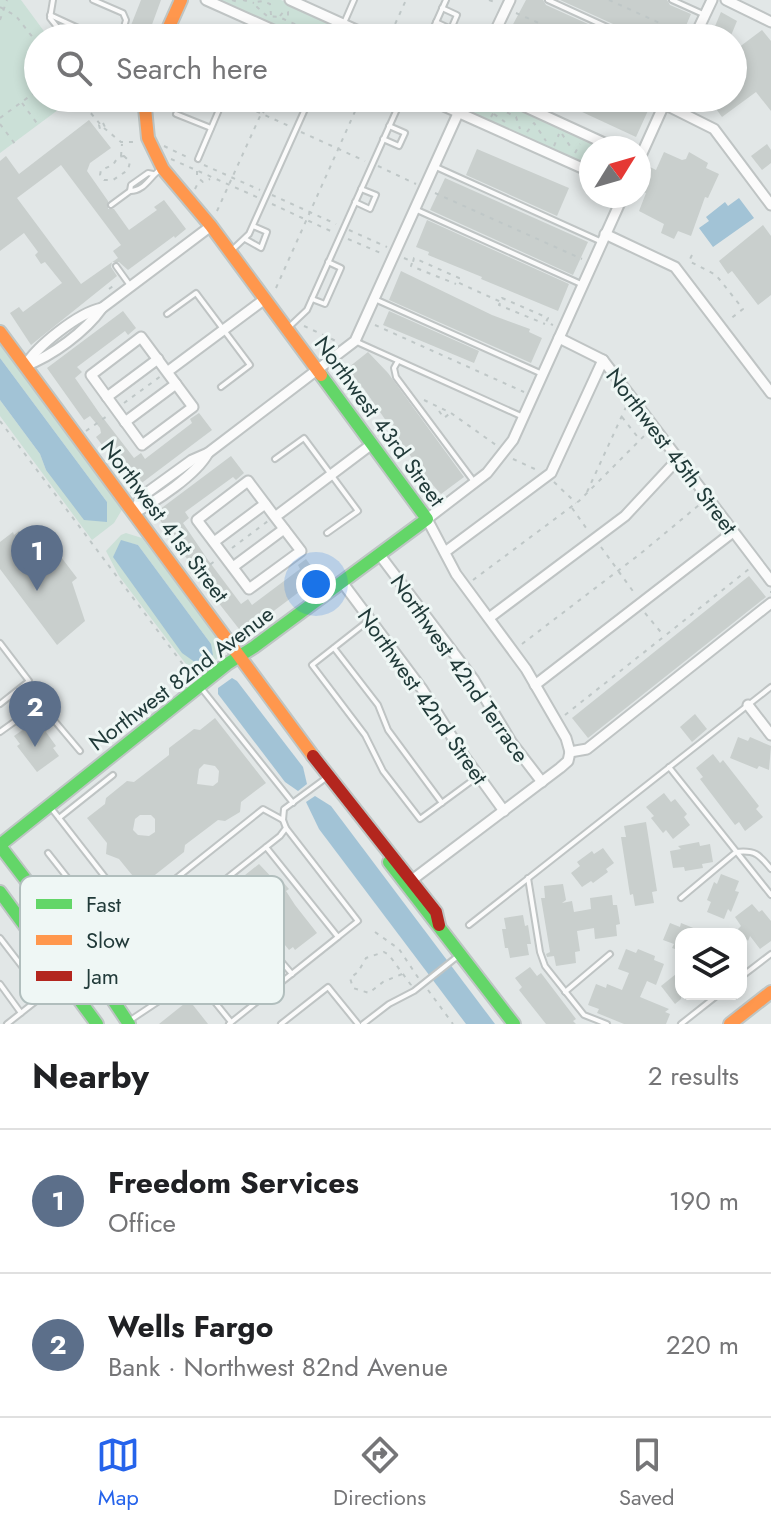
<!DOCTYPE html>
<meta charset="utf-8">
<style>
:root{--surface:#fff;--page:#f2f2f2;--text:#202124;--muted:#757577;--line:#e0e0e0;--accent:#2563eb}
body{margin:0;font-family:Jost,sans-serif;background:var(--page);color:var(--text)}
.controls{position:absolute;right:24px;bottom:24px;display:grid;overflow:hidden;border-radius:16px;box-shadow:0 4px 12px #0003}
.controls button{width:72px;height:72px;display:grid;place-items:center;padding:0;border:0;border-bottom:2px solid var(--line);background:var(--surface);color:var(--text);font:40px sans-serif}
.compass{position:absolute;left:579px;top:136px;width:72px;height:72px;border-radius:50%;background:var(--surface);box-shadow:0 4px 12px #0003;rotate:53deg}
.you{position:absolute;left:316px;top:584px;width:28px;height:28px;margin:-20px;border:6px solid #fff;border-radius:50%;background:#1a73e8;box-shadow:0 0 0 12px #1a73e833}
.badge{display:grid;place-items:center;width:52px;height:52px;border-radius:50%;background:var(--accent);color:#fff;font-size:26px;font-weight:700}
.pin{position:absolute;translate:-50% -66px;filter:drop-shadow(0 2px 4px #0008)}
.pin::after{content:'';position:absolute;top:42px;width:28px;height:24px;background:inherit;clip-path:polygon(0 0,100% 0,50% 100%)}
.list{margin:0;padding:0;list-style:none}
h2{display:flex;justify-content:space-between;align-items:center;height:104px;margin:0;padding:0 32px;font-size:34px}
h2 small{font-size:26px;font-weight:400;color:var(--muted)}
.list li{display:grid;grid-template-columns:52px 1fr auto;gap:24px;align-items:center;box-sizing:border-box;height:144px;padding:0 32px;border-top:2px solid var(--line)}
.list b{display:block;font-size:30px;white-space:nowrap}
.list p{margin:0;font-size:26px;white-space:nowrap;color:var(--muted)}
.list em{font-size:26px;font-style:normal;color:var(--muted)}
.icon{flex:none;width:44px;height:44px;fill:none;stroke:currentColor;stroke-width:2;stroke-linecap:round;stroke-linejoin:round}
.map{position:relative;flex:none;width:771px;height:1024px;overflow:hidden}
.search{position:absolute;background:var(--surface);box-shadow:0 4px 12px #0003;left:24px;right:24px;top:24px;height:88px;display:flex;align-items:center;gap:20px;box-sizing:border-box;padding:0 28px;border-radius:44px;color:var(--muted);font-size:30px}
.sheet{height:392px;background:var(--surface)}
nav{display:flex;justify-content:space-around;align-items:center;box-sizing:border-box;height:112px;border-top:2px solid var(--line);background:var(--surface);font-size:22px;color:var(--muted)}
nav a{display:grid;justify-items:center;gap:4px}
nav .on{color:var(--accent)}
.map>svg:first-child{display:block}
</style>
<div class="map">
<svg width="771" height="1024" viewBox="0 0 771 1024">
<rect width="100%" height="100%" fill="#e2e7e7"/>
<g fill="#cbe0d7" fill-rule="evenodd">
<polygon points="0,0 21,0 49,38 38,38 38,98 74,98 0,153"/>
<polygon points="217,0 281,0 365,38 301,38"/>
<polygon points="472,98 498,98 609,148 591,148 591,169 475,115 469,106"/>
<polygon points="0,338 123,508 114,523 92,540 0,416 0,400 40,454 46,470 107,502 0,358"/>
<path d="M126,533L142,538L218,639L221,654L218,658L195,676L119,576L106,551L121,535ZM121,541L138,545L211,644Z"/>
</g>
<g fill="#a2c3d6">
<polygon points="739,198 754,218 713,247 699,228 709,221 706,217 725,202 728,206"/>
<polygon points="0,358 107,502 107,522 84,520 46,470 40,454 0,400"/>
<polygon points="121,540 138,545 211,644 213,655 199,665 182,653 113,557"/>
<polygon points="232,678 237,681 303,767 307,784 298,791 285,782 218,694 218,688"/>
<polygon points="315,796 331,806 495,1024 466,1024 319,829 306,802"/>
</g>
<g fill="#c9cfcd" fill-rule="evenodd">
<polygon points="141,0 161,0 150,30 147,29 146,38 126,38"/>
<polygon points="526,0 543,0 546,5 619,38 529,38 510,30"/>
<polygon points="560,0 667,0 670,5 691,14 685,28 681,26 676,38 636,38 633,33"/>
<polygon points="721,12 737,21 730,38 710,38"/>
<polygon points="762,30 771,41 771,111 756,92 722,117 708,98 733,98 733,91 736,89 733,80 742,73 735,64 745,56 738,48"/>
<polygon points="98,98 117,98 111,110 96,104"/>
<polygon points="570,98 638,98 651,104 636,137 567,105"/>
<path d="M89,120L111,148L90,163L87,171L108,201V209H114L129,230L157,210L154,207L164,200L186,229L175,238L174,236L128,270L119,262H112L111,267L117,276L31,345L10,313L19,307L23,312L62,283L45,262L41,264L35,255L38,252L24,233L0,251V161L6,156L19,174ZM61,165L121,245L113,251L118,258L81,284L17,198Z"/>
<polygon points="767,144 771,150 771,163 762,170 751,156"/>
<polygon points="477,149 569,188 557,216 466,175"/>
<polygon points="664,152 682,160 686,159 689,152 708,163 706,168 719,174 708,198 705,197 691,236 678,231 674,239 661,233 664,224 639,211 646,193 640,191 650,167 656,170"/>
<polygon points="445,178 588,242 573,275 430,210"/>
<polygon points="427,220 569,284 558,311 481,279 482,277 428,255 429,252 416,247"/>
<polygon points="763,225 771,236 771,295 758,305 732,271 728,274 719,261"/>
<polygon points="401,271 492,315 530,329 529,332 542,338 531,363 389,300"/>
<polygon points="123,311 136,328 128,335 125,331 77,367 82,372 75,378 100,414 134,458 141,453 145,459 192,423 190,419 199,413 212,430 135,488 96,437 101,433 100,428 90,416 84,420 47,368"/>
<polygon points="389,311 479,351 474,363 383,325"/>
<polygon points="368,352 388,373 464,477 441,494 423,474 364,389 354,378 351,380 344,371"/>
<polygon points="231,456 244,473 236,480 233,477 185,512 189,518 183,523 208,560 241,604 248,599 252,605 300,569 298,565 306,559 319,577 243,634 203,583 209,579 208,574 198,562 192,566 155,513"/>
<polygon points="19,531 53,556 58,553 77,578 72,582 85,621 57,645 0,569 0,542 13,532 14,535"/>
<polygon points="749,576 766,597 588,738 572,718"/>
<polygon points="695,714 707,729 692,742 680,727"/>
<polygon points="43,717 48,717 50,724 46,732 56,746 53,748 59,756 37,772 17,746 20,744 14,736 34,722 38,727"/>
<path d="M215,718L266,783L241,802L240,812L225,821L218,820L185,845L184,852L141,886L119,859L106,854L107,843L87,818L105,804L106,798L127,781L134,782L169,755V748L194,729L200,730ZM204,764L215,766L219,771L218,782L213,786L197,784L199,769ZM140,815H151L155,819V832L149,836L138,835L133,830L135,819Z"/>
<polygon points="738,737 748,741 750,737 771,746 769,770 759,766 757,769 730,758"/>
<polygon points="713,754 720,763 723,760 759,806 756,809 763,817 745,831 739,822 735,825 700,779 703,777 696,768"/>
<polygon points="664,793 671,802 675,799 687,814 684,817 690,825 673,839 666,830 663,833 651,818 654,816 646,807"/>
<polygon points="646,822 657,891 652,892 654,903 635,906 633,894 630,895 621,837 626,837 624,826"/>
<polygon points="699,842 700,846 710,844 713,862 702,864 703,868 685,871 684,867 673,868 670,851 681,849 678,846"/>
<polygon points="603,848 614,863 606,869 608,872 593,883 591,881 582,887 571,873 580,866 577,862 592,851 594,854"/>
<polygon points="259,864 278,884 282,881 289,889 286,891 295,905 317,933 295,950 293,947 289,950 247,898 250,896 241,884 243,883 240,879"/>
<polygon points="721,874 739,881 735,891 739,892 731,912 728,909 724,919 707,912 711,902 707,900 714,882 717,884"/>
<polygon points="563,884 566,900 562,903 572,901 574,912 591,909 590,898 612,895 613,905 617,905 620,924 616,925 617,936 595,939 594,928 577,931 580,951 575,952 576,963 556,966 554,956 547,957 546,954 550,952 541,898 545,898 544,886"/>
<polygon points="752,904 759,912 762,910 771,921 771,941 760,949 750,936 748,941 738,929 741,926 735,917"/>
<polygon points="523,915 525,926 528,925 531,944 527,944 529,955 510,958 508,948 505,948 502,929 506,929 504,918"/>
<polygon points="670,923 680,927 681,923 708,934 681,934 681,951 672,948 674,944 663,940"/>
<polygon points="626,949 636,953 638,949 655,956 654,960 664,964 656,985 647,981 640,997 669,1009 665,1012 670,1014 666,1024 624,1024 597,1013 599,1009 588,1005 596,984 606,988 607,984 622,990 629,973 618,969"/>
<polygon points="530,967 537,976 541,973 576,1019 573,1021 576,1024 546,1024 519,990 522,987 515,978"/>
<polygon points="681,970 681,999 675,1004 661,986"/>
<polygon points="189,1000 208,1024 159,1024"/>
</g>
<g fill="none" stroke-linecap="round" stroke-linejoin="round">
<defs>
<g id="lane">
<polyline points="53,0 50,18 66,38"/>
<polyline points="93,0 123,13 126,20 121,38"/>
<polyline points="548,0 631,38"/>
<polyline points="672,0 703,14"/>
<polyline points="50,15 100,38"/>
<polyline points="436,22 451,29 457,15 442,8"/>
<polyline points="344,23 354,0"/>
<polyline points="499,30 516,38"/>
<polyline points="250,38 255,25"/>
<polyline points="429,38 446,0"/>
<polyline points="650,98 663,104"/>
<polyline points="93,100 93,98"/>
<polyline points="176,114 211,128"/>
<polyline points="383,139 399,146 405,133 389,126"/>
<polyline points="198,159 224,98"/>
<polyline points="436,167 602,242"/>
<path d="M153,174L148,173L131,185L130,191C145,191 150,176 161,169"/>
<polyline points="355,202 370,209 376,195 361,189"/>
<polyline points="111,205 130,191"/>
<polyline points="417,210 581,284"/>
<polyline points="245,239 261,248 267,232 253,226"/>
<polyline points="231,251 249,234 310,98"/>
<polyline points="116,266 129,284"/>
<polyline points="312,299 325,304 341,268 328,262"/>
<polyline points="377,300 540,373"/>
<polyline points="167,314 196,293 250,365 221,387"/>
<polyline points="289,327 307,310 402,98"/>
<polyline points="357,342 521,416"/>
<polyline points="398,361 394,368 396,377 475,483"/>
<polyline points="275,459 304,438 358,511 327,533"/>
<polyline points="368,621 312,665 365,735 383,771 420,819 477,777"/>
<polyline points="0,643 29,681 0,704"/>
<polyline points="334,648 378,705 388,730 442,803"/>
<polyline points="202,689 293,803"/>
<polyline points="53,719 80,751"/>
<polyline points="0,732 35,707 46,713"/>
<polyline points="669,767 771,895"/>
<polyline points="51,808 59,818 113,775"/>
<polyline points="59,818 122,899"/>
<polyline points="266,847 338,937 358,921 286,828"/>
<path d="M736,852C755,850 759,854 771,869"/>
<polyline points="48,853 111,933 86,953"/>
<polyline points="528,878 540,952 545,966 584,1015 607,1024"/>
<polyline points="681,898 736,852"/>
<polyline points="469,925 771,687"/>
<polyline points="110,931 263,809 283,820"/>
<polyline points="242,936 238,928 240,923 252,919 262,931 266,948"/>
<polyline points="0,938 44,995"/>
<polyline points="80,947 106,926"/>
<polyline points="193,975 231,1022"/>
<polyline points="741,977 771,954"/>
<polyline points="0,984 21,1013"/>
<polyline points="565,992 610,954"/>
<polyline points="212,999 271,951"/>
<polyline points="159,1001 130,965 130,955 280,836 286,828 283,820 284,809 326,778"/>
<polyline points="132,1019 165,997 242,936 275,954 292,974"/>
<polyline points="7,1024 64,979 80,959"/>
<polyline points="229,1024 338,937"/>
<polyline points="281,1024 328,987 358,1024"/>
<polyline points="363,1024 389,1004 414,991 458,956"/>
<polyline points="681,1024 719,994"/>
</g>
<g id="street">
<polyline points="206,0 291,38"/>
<polyline points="290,0 374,38"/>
<polyline points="726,0 771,22"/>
<polyline points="492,38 510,0"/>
<polyline points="694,38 712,0"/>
<polyline points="426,98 591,172"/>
<polyline points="506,98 615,148"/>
<polyline points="664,104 714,129 771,205"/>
<polyline points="639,160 667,98"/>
<polyline points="605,234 675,267 771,393"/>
<polyline points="559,338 603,360 771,581"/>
<path d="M25,366C52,356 85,332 102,308L211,226"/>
<path d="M25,366C37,346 78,313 102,308"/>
<polyline points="167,372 141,337 91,375 142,445 193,407 167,372 265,299"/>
<polyline points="107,397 158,359"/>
<polyline points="125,422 176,384"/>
<polyline points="134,513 141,497 192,460 208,453 355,341 465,98"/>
<path d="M134,513C156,501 196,475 208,453"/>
<polyline points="275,517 248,481 197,520 249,589 301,551 275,517 372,444"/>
<polyline points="214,542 265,504"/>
<polyline points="445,552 551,473 603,360"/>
<polyline points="379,554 474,680 512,743 542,782"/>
<polyline points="233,567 284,529"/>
<polyline points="342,582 422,689 462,753 504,811"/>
<polyline points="489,618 625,516 678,459"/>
<polyline points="535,685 733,532"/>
<polyline points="748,705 771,735"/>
<polyline points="570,752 566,738 526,669 456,574 427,519 487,473 513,440 623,196"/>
<polyline points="570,752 587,749 771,603"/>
<polyline points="412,880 560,768 568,761 570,752"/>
</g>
<g id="fast">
<polyline points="0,845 227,664 254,647 427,519 321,375"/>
<polyline points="0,846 83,955 129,1024"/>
<polyline points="389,862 514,1024"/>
<polyline points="0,892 97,1024"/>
</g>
<g id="slow">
<polyline points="164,38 181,0"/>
<polyline points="144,98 148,138 163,169 211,226 321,375"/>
<polyline points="0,332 313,756"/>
<polyline points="730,1024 771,992"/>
</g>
<polyline id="jam" points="313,756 436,912 439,925"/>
</defs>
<use href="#lane" stroke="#bfc4c4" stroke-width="8"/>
<use href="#street" stroke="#bfc4c4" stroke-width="13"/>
<use href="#fast" stroke="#bec5c4" stroke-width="16"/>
<use href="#slow" stroke="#bec5c4" stroke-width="16"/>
<use href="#jam" stroke="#bec5c4" stroke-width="16"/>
<g stroke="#bfc7c7" stroke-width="2" stroke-dasharray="4 6" stroke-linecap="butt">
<polyline points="232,0 238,2 241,0"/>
<polyline points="243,0 254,3"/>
<polyline points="489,0 497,3"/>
<polyline points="609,0 684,34"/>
<polyline points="0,7 16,16 38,44"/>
<polyline points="516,13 573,38"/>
<polyline points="271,15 270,4 263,1 256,2 257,7 267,16 279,17 326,38"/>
<polyline points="280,16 284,11 288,12 288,21"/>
<polyline points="0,20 7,0"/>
<polyline points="391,33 406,0"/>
<polyline points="78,98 100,124"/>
<polyline points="229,99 289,126"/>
<polyline points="22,103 39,126"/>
<polyline points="498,108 516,117 520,129"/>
<polyline points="257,112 263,98"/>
<polyline points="263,113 270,98"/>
<polyline points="494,114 505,122"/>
<polyline points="491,117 497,107 492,98"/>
<polyline points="0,118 38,90"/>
<polygon points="103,123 105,127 100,129 99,125"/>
<polyline points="0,124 15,144"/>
<polyline points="104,128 121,142 135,142"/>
<polyline points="301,132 365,161"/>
<polyline points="527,132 534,123 546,141"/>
<polyline points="562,134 570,146 570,150"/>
<polyline points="164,146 191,159"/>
<polyline points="554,146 559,134"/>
<polyline points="575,153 580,144"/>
<polyline points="121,156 122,144"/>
<polygon points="124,156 130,162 128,170 113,180 104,180 100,175 101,170 113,165 118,157"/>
<polyline points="171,159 259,198"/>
<polyline points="204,165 260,190"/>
<polyline points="378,166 416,184"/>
<polyline points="197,171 197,177 203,182 210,179"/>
<polyline points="195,189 199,181"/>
<polyline points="435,193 582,259"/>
<polyline points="272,195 336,224"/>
<polyline points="272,204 335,233"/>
<polyline points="217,211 261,114"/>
<polyline points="349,230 387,247"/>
<polyline points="348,239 383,254"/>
<polyline points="692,255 689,261 716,275 743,309 729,320"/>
<polyline points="404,258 413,262 414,258 459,278 457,282 501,302 502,298 548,318 546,322 553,325"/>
<polyline points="412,263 411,266 456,284"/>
<polyline points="276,288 361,98"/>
<polyline points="109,289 116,284"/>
<polyline points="500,303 499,305 545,324"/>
<polyline points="375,325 524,392"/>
<polyline points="304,326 338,342"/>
<polyline points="324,345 326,352"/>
<polyline points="424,400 451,413 496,445"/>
<polyline points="124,403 161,376"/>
<polyline points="439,411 444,418 449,414"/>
<polyline points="622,417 640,440"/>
<polyline points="0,421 194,679"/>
<polyline points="86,431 110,414"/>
<polyline points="513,459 537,470"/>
<polyline points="554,482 576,503"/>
<polyline points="587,492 626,407"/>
<polyline points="572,508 589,532"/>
<polyline points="601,547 635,594"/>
<polyline points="232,548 268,521"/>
<polyline points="194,576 215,561"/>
<polyline points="473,580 579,501 645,435"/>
<polyline points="770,592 771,592"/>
<polyline points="645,613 664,636"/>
<polyline points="522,644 640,554 699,505"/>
<polyline points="565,715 749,569"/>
<polyline points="375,932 399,949 419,979"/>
<polyline points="402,974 383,982 369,993 353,988 350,978 358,972 366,958 384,952 389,955 411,985 411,986"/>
<polyline points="428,990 453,1024"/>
</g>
<use href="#lane" stroke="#fbfbfb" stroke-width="4"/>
<use href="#street" stroke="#fbfbfb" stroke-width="9"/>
<use href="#fast" stroke="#63d668" stroke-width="12"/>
<use href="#slow" stroke="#ff974d" stroke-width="12"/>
<use href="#jam" stroke="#b3261e" stroke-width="12"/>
</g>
<g text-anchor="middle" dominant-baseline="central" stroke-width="6" stroke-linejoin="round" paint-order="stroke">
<g font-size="22" fill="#213a39" stroke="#eff7f5">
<text transform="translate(380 421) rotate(54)">Northwest 43rd Street</text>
<text transform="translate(672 451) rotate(53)">Northwest 45th Street</text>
<text transform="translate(165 521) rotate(53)">Northwest 41st Street</text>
<text transform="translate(460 668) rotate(55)">Northwest 42nd Terrace</text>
<text transform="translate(181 678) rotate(-37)">Northwest 82nd Avenue</text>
<text transform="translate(423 696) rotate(55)">Northwest 42nd Street</text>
</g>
</g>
<rect x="20" y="876" width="264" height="128" rx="12" fill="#eff7f5" stroke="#b1bebd" stroke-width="2"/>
<rect x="36" y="899" width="36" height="10" fill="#63d668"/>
<rect x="36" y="935" width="36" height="10" fill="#ff974d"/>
<rect x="36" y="971" width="36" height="10" fill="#b3261e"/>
<g font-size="22" fill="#213a39">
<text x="86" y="912">Fast</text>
<text x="86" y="948">Slow</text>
<text x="86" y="984">Jam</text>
</g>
</svg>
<div class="controls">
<button><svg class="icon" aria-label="layers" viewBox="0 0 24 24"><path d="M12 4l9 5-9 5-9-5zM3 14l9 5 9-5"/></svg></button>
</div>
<svg class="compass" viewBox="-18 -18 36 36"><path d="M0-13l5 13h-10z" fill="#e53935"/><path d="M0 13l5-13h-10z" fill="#757577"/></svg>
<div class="you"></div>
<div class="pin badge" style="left:37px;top:591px;background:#5c6f8a">1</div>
<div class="pin badge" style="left:35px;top:747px;background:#5c6f8a">2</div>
<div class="search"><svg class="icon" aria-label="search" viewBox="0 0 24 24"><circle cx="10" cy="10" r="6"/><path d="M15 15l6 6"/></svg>Search here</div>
</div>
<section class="sheet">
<h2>Nearby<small>2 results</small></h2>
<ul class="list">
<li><span class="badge" style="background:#5c6f8a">1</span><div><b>Freedom Services</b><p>Office</p></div><em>190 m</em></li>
<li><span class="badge" style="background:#5c6f8a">2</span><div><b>Wells Fargo</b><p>Bank · Northwest 82nd Avenue</p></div><em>220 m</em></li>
</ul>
</section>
<nav>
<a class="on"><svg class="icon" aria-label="map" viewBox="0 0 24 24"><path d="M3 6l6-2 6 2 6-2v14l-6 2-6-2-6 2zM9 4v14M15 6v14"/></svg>Map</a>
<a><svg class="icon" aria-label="directions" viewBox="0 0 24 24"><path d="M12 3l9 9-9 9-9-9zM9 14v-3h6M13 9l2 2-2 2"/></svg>Directions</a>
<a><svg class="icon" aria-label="saved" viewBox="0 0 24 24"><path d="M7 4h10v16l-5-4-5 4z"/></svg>Saved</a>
</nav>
